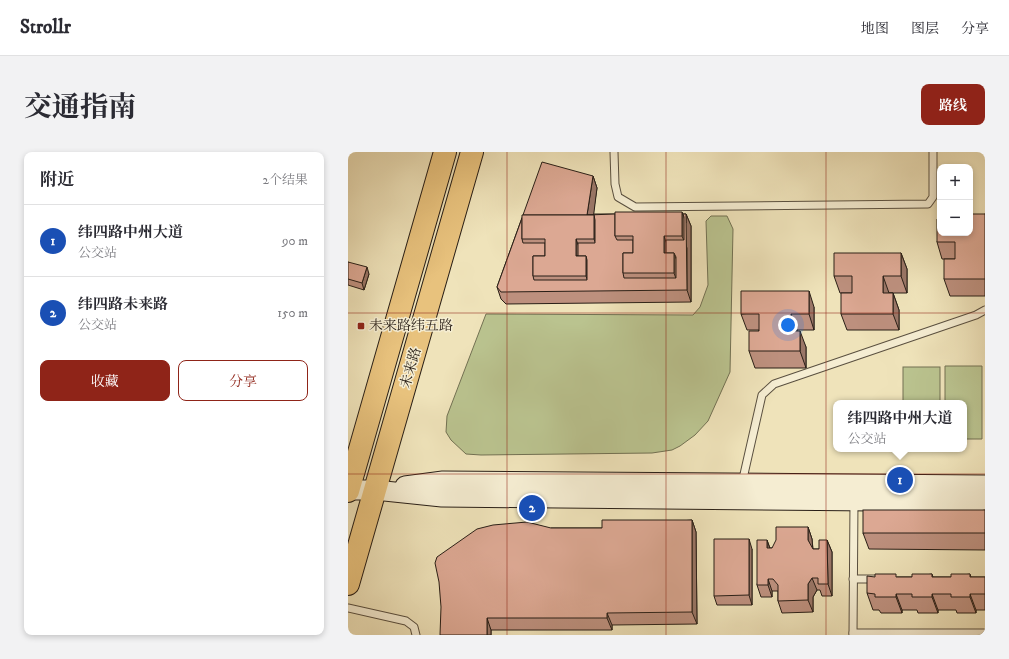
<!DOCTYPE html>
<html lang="zh">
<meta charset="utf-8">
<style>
:root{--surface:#fff;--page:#f2f2f3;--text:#2b2b33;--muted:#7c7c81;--line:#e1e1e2;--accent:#8f2418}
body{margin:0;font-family:"IM FELL DW Pica","Noto Serif SC",serif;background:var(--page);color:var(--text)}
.controls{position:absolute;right:12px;top:12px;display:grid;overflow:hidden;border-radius:8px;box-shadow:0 2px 6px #0003}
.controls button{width:36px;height:36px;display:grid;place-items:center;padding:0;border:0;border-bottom:1px solid var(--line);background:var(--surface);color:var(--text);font:20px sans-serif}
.you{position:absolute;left:440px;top:173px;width:14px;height:14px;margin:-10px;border:3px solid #fff;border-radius:50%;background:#1a73e8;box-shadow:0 0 0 6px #1a73e833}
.badge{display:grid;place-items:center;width:26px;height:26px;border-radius:50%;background:var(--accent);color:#fff;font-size:13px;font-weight:700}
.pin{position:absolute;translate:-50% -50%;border:2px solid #fff;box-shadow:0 1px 4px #0006}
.popup{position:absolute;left:485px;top:248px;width:134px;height:52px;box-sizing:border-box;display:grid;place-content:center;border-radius:8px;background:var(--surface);filter:drop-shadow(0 1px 3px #0005);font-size:13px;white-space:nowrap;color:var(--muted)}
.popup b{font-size:15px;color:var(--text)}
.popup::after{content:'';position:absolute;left:50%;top:100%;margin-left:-8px;border:8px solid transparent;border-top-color:var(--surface)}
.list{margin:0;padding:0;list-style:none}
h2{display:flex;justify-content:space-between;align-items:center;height:52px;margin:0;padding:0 16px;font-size:17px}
h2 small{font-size:13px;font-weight:400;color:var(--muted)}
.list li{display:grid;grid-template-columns:26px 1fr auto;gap:12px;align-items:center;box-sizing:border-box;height:72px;padding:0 16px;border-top:1px solid var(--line)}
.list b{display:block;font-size:15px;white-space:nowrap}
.list p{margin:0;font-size:13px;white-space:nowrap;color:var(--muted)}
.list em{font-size:13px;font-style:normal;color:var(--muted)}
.actions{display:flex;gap:8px;padding:12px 16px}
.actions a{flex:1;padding:9px 0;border:1px solid var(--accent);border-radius:8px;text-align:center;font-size:14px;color:var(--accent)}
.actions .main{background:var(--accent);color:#fff}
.map{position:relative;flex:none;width:637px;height:483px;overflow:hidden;border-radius:8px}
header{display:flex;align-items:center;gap:24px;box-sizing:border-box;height:56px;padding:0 20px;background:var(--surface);border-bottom:1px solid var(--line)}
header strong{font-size:19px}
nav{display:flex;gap:22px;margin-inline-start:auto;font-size:14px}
.intro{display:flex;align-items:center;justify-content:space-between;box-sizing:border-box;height:96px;padding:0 24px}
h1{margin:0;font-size:28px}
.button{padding:10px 18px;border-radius:8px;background:var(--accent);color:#fff;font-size:14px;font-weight:700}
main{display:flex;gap:24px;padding:0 24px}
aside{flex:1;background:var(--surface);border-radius:8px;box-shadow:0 2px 6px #0003}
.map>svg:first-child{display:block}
</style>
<header>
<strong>Strollr</strong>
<nav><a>地图</a><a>图层</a><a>分享</a></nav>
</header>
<div class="intro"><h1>交通指南</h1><a class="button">路线</a></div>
<main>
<aside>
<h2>附近<small>2个结果</small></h2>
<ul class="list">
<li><span class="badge" style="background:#1a4fb4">1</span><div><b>纬四路中州大道</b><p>公交站</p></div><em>90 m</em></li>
<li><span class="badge" style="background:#1a4fb4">2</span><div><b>纬四路未来路</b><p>公交站</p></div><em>150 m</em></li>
</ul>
<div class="actions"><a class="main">收藏</a><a>分享</a></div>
</aside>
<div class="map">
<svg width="637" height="483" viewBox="0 0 637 483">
<rect width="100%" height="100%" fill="#efe3ba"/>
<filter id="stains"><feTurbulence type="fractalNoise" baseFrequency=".005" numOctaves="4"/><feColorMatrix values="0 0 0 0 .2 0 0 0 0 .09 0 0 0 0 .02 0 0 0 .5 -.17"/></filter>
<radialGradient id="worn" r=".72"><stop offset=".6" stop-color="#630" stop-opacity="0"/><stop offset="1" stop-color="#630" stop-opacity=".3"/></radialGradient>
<g fill="#bac38f" stroke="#727153">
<polygon points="363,64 379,64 385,77 382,220 360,269 347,283 332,294 324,298 304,301 133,303 118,302 103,288 98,280 99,264 138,162 345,163 352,155 360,133 358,69"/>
<polygon points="597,214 634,214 634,287 616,287 616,251 597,251"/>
<rect x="555" y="215" width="37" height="36"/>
</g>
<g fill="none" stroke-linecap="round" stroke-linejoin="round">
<defs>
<g id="lane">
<polyline points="266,0 267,32 270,45 287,55 580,52 585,45 585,0"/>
<polyline points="394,331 414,243 426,232 628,163 637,158"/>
<polyline points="505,427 527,427"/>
<polyline points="0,456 58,469 66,475 68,483"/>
<polyline points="505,481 637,481"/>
<polyline points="505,483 506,349"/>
</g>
<g id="secondary">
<polyline points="57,334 95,329 637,333"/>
<polyline points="0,338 27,338 94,345 637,350"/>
</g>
<g id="primary">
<polyline points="0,339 97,0"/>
<polyline points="0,432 124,0"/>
</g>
</defs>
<use href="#lane" stroke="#5a5040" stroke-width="9"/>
<use href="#secondary" stroke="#291f17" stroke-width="21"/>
<use href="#primary" stroke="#291f17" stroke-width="24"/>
<use href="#lane" stroke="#f5edd2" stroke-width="7"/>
<use href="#secondary" stroke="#f5edd2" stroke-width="19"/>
<use href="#primary" stroke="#e8c27d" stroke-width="22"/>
</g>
<g fill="#bd907e" stroke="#291f17">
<polygon points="245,24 249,36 245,62 338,62 343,74 343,150 158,152 153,147 149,135 175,63"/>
<polygon points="637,62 637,144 602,144 596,127 607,107 594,107 589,90 592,81"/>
<polygon points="553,101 559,117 559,141 541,141 545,141 551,158 551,178 499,178 493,162 504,141 492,141 486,124"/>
<polygon points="0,110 21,122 16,138 0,133"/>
<polygon points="466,155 466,178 449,178 458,195 458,216 407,216 401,199 411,178 399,178 393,162"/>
<polygon points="637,358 637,398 521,397 515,381"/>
<polygon points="344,368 348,380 349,472 264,473 264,478 143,478 143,483 92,483 203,376 254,376"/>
<polygon points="460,375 464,387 465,397 471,397 479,388 484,400 484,444 474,444 472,438 469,438 465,445 465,460 434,461 430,449 430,439 424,439 424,445 413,445 409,433 419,388 422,396 424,396"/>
<polygon points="404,397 404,453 369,453 366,444"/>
<polygon points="584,422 585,425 603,425 622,422 623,425 637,425 637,458 628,458 628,461 609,461 608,458 590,458 590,461 570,461 569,458 554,458 554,461 533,461 531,458 525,458 519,441 549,425 564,425"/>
</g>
<g fill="#9a7667" stroke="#291f17">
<polygon points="245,24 249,36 245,68 239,63"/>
<polygon points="334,60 338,71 338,62 343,74 343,150 339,138 339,96 334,84"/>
<polygon points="246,63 252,80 252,103 246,87"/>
<polygon points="316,84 322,101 316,101"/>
<polygon points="228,87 234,103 228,104"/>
<polygon points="326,101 332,117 332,138 326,121"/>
<polygon points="553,101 559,117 559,141 553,124"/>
<polygon points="238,104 244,120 243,139 238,124"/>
<polygon points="19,115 21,122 16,138 14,131"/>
<polygon points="535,124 541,141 541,158 535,141"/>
<polygon points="461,139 466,155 466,178 461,162"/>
<polygon points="545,141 551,158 551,178 545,162"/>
<polygon points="443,162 449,178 449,195 443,179"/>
<polygon points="452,179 458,195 458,216 452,199"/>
<polygon points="344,368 348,380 349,472 344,460"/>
<polygon points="460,375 464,387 465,400 460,388"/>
<polygon points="401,387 404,397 404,453 401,443"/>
<polygon points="419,388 423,400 419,396"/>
<polygon points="479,388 484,400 484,444 480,432"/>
<polygon points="464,426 469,438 465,445 465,460 460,448 460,432"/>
<polygon points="420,427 424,439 424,445 420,433"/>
<polygon points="548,442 554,458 554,461 548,445"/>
<polygon points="584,442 590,458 590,461 584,445"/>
<polygon points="622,442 628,458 628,461 622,445"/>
<polygon points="259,461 264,473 264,478 259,466"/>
<polygon points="139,466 143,478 143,483 139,483"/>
</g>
<g fill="#dca893" stroke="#291f17">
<polygon points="194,10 245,24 239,63 267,62 267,84 269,88 285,88 285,101 275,101 275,121 276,126 328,126 328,105 326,101 318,101 318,88 336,88 336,65 335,62 338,62 339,138 153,140 149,135 174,66 174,87 175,91 197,91 197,104 185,104 185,124 186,128 239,128 239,108 238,104 230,104 230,91 247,91 247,68 246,63 175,63"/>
<polygon points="267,60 334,60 334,84 316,84 316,101 326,101 326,121 275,121 275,101 285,101 285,84 267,84"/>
<polygon points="622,62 637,62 637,127 596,127 596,107 607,107 607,90 589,90 589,67 592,67 592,81 622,81"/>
<polygon points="174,63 246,63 246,87 228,87 228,104 238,104 238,124 185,124 185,104 197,104 197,87 174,87"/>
<polygon points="486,101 553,101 553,124 535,124 535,141 545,141 545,162 493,162 493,141 504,141 504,124 486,124"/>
<polygon points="0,110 19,115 14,131 0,127"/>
<polygon points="393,139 461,139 461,162 443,162 443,179 452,179 452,199 401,199 401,179 411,179 411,162 393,162"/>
<rect x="515" y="358" width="122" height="23"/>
<polygon points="254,368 344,368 344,460 259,461 259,466 139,466 139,483 92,483 93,455 91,430 87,411 89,405 129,377 145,373 179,370 203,376 254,376"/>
<polygon points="428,375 460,375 460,388 465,397 471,397 471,388 479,388 480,432 470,432 470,426 464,426 460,432 460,448 430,449 430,433 425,427 420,427 420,433 409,433 409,388 419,388 419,396 424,396 428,388"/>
<polygon points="366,387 401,387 401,443 366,444"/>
<polygon points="527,422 548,422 548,425 564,425 564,422 584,422 584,425 603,425 603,422 622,422 622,425 637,425 637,442 622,442 622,445 603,445 603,442 584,442 584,445 564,445 564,442 548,442 548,445 527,445 527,442 519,441 519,424 527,425"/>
</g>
<path fill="none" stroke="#8f2418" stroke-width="1" stroke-opacity="0.55" d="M159,0V483M318,0V483M478,0V483M0,161H637M0,322H637"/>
<rect fill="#8f2418" stroke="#f5edd2" stroke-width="1.5" x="9" y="170" width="8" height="8" rx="2"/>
<g text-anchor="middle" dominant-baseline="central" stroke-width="3" stroke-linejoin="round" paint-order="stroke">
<g font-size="14" fill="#291f17" stroke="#f5edd2" text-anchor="start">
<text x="21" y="174">未来路纬五路</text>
</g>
<g font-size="14" fill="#291f17" stroke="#f5edd2">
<text transform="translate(63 216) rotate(-74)">未来路</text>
</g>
</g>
<rect width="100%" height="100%" filter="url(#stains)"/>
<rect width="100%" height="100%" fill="url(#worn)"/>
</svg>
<div class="controls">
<button>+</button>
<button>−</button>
</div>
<div class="you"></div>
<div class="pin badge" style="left:552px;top:328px;background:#1a4fb4">1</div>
<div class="popup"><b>纬四路中州大道</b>公交站</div>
<div class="pin badge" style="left:184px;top:356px;background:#1a4fb4">2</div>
</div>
</main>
